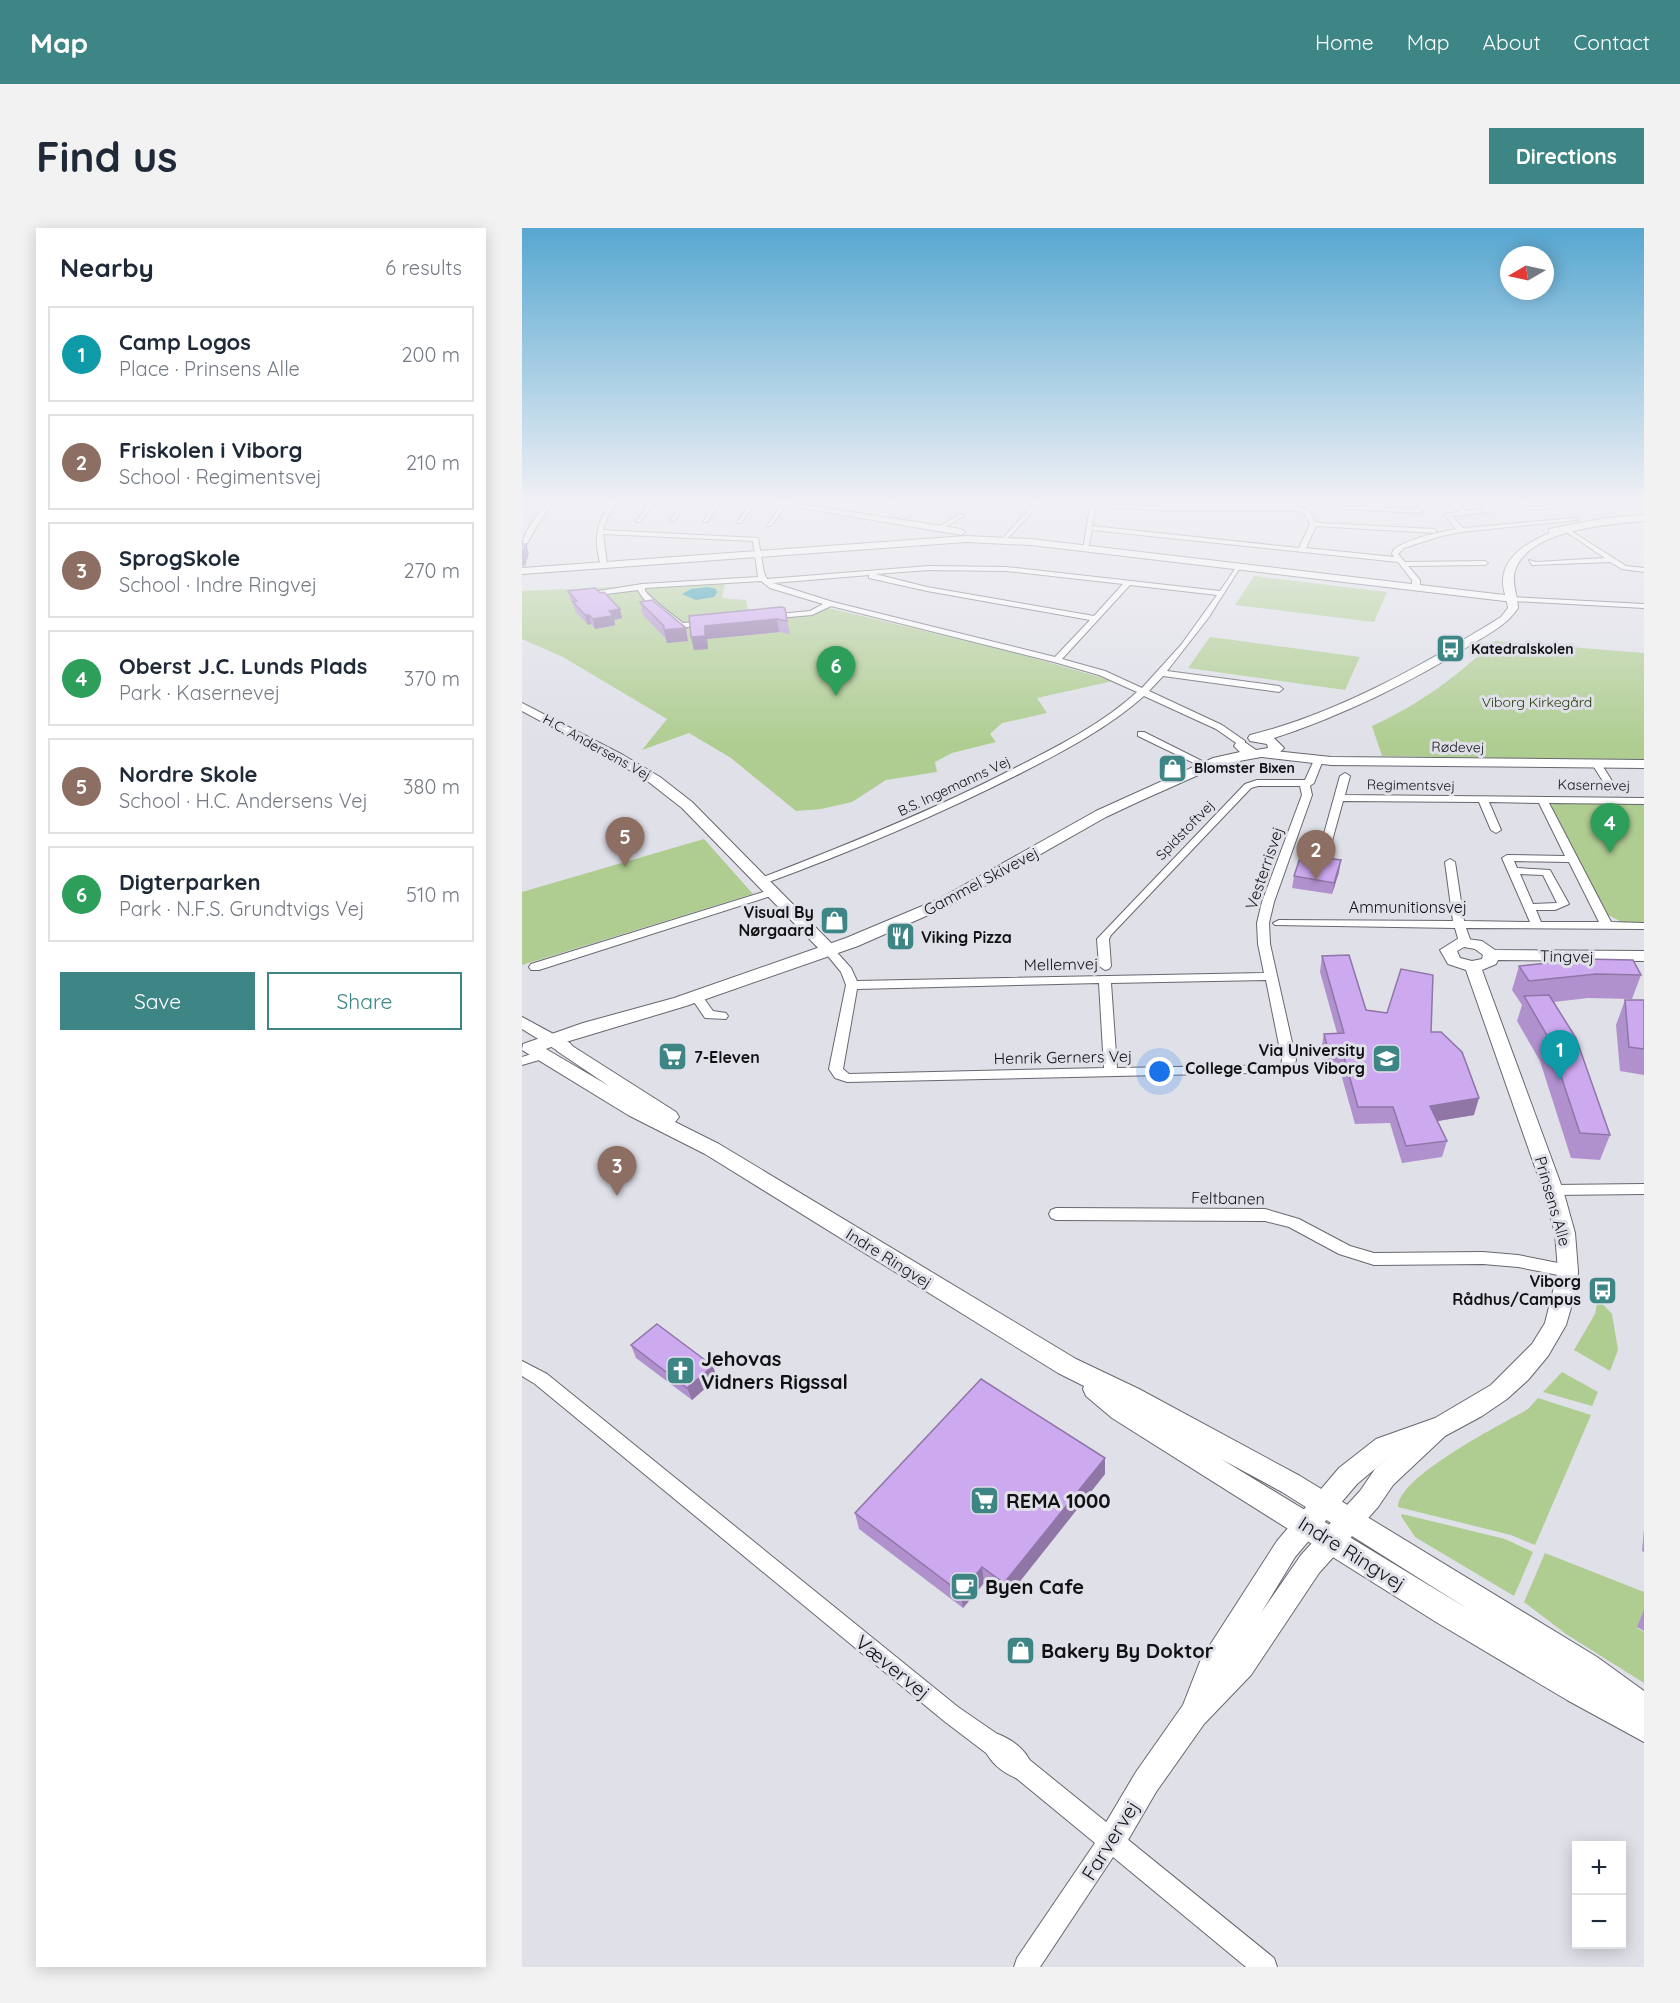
<!DOCTYPE html>
<meta charset="utf-8">
<style>
:root{--surface:#fff;--page:#f2f2f3;--text:#1f2937;--muted:#747a83;--line:#e0e1e3;--accent:#3e8686}
body{margin:0;font-family:Quicksand,sans-serif;background:var(--page);color:var(--text)}
.controls{position:absolute;right:18px;bottom:18px;display:grid;overflow:hidden;border-radius:0px;box-shadow:0 3px 15px #0003}
.controls button{width:54px;height:54px;display:grid;place-items:center;padding:0;border:0;border-bottom:2px solid var(--line);background:var(--surface);color:var(--text);font:30px sans-serif}
.compass{position:absolute;left:978px;top:18px;width:54px;height:54px;border-radius:50%;background:var(--surface);box-shadow:0 3px 15px #0003;rotate:261deg}
.you{position:absolute;left:638px;top:844px;width:21px;height:21px;margin:-15px;border:4px solid #fff;border-radius:50%;background:#1a73e8;box-shadow:0 0 0 9px #1a73e833}
.badge{display:grid;place-items:center;width:39px;height:39px;border-radius:50%;background:var(--accent);color:#fff;font-size:20px;font-weight:700}
.pin{position:absolute;translate:-50% -50px;filter:drop-shadow(0 2px 3px #0008)}
.pin::after{content:'';position:absolute;top:32px;width:21px;height:18px;background:inherit;clip-path:polygon(0 0,100% 0,50% 100%)}
.list{margin:0;padding:0;list-style:none}
h2{display:flex;justify-content:space-between;align-items:center;height:78px;margin:0;padding:0 24px;font-size:26px}
h2 small{font-size:20px;font-weight:400;color:var(--muted)}
.list li{display:grid;grid-template-columns:39px 1fr auto;gap:18px;align-items:center;box-sizing:border-box;height:96px;margin:0 12px 12px;padding:0 12px;border:2px solid var(--line);border-radius:0px}
.list b{display:block;font-size:22px;white-space:nowrap}
.list p{margin:0;font-size:20px;white-space:nowrap;color:var(--muted)}
.list em{font-size:20px;font-style:normal;color:var(--muted)}
.actions{display:flex;gap:12px;padding:18px 24px}
.actions a{flex:1;padding:14px 0;border:2px solid var(--accent);border-radius:0px;text-align:center;font-size:21px;color:var(--accent)}
.actions .main{background:var(--accent);color:#fff}
.map{position:relative;flex:none;width:1122px;height:1739px;overflow:hidden;border-radius:0px}
header{display:flex;align-items:center;gap:36px;box-sizing:border-box;height:84px;padding:0 30px;background:var(--accent);color:#fff}
header strong{font-size:28px}
nav{display:flex;gap:33px;margin-inline-start:auto;font-size:21px}
.intro{display:flex;align-items:center;justify-content:space-between;box-sizing:border-box;height:144px;padding:0 36px}
h1{margin:0;font-size:42px}
.button{padding:15px 27px;border-radius:0px;background:var(--accent);color:#fff;font-size:21px;font-weight:700}
main{display:flex;gap:36px;padding:0 36px}
aside{flex:1;background:var(--surface);border-radius:0px;box-shadow:0 3px 15px #0003}
.map>svg:first-child{display:block}
</style>
<header>
<strong>Map</strong>
<nav><a>Home</a><a>Map</a><a>About</a><a>Contact</a></nav>
</header>
<div class="intro"><h1>Find us</h1><a class="button">Directions</a></div>
<main>
<aside>
<h2>Nearby<small>6 results</small></h2>
<ul class="list">
<li><span class="badge" style="background:#0f9aa8">1</span><div><b>Camp Logos</b><p>Place · Prinsens Alle</p></div><em>200 m</em></li>
<li><span class="badge" style="background:#8d6e63">2</span><div><b>Friskolen i Viborg</b><p>School · Regimentsvej</p></div><em>210 m</em></li>
<li><span class="badge" style="background:#8d6e63">3</span><div><b>SprogSkole</b><p>School · Indre Ringvej</p></div><em>270 m</em></li>
<li><span class="badge" style="background:#2e9e5b">4</span><div><b>Oberst J.C. Lunds Plads</b><p>Park · Kasernevej</p></div><em>370 m</em></li>
<li><span class="badge" style="background:#8d6e63">5</span><div><b>Nordre Skole</b><p>School · H.C. Andersens Vej</p></div><em>380 m</em></li>
<li><span class="badge" style="background:#2e9e5b">6</span><div><b>Digterparken</b><p>Park · N.F.S. Grundtvigs Vej</p></div><em>510 m</em></li>
</ul>
<div class="actions"><a class="main">Save</a><a>Share</a></div>
</aside>
<div class="map">
<svg width="1122" height="1739" viewBox="0 0 1122 1739">
<rect width="100%" height="100%" fill="#dfe0e8"/>
<g fill="#afcd91">
<polygon points="732,348 865,364 852,394 713,377"/>
<polygon points="203,354 200,370 224,372 228,390 286,384 298,378 494,425 591,453 515,470 525,485 480,495 468,506 474,514 430,525 413,534 415,544 364,552 330,574 299,581 274,583 209,530 167,505 120,522 145,491 41,429 0,411 0,363"/>
<polygon points="688,409 838,429 823,462 666,440"/>
<path d="M973,413L1122,425V532L860,528L850,498C897,477 935,448 973,413Z"/>
<polygon points="1037,575 1122,576 1122,694 1100,694 1086,687 1029,580 1030,577"/>
<polygon points="182,611 231,666 0,737 0,664"/>
<polygon points="1076,1071 1090,1086 1096,1122 1088,1143 1052,1122 1073,1086"/>
<polygon points="1040,1144 1076,1164 1070,1178 1021,1164"/>
<path d="M1016,1170L1069,1187L1013,1317L989,1307L876,1279C876,1248 980,1196 1006,1181Z"/>
<polygon points="880,1286 983,1311 1011,1324 992,1368 893,1309 879,1288"/>
<polygon points="1023,1325 1122,1364 1122,1381 1115,1400 1122,1404 1122,1455 1044,1406 1002,1374"/>
</g>
<polygon fill="#1f94ae" points="186,359 194,361 195,365 192,369 174,372 160,366 169,361"/>
<g fill="none" stroke-linecap="round" stroke-linejoin="round">
<polyline stroke="#c0c1c8" stroke-width="9" stroke-dasharray="9 4.5" stroke-linecap="butt" points="1087,556 1094,568"/>
<defs>
<g id="minor">
<path d="M28,273H34L21,288L3,319L0,321C0,303 16,286 28,273Z"/>
<path d="M90,273H96L85,290L81,302L236,310L242,345L245,351L407,338L484,339L698,363L715,338H719L687,389L645,443L757,458L761,461L757,464L641,448L627,463L700,497L723,513V517H717L694,501L622,468C586,500 542,523 499,545C416,587 331,623 244,655H236V651C323,618 409,583 491,541C534,519 579,497 615,464L577,447L532,434L309,378L290,387L245,391V387L288,383L301,376L248,360L239,353L123,360V363C135,376 147,384 161,395L187,393L191,395L159,400C147,394 121,374 116,362L61,369V365H64L120,356L236,349L231,313L81,306L85,336L79,337C71,313 74,294 90,273ZM407,342L484,343L601,356L572,388L405,359L353,346ZM347,347V350L405,363L568,392L533,429L311,374L251,355ZM608,357L695,367L659,417L620,460L583,443L540,431Z"/>
<polygon points="128,273 134,273 118,294 114,294"/>
<polygon points="161,273 167,273 152,293 148,293"/>
<polygon points="194,273 200,273 185,294 181,294"/>
<polygon points="229,273 235,273 219,295 215,295"/>
<polygon points="350,273 365,273 388,278 385,280"/>
<path d="M489,273L652,279H778L787,283L793,294L798,295L912,301L915,303L912,305L794,298L784,320L872,329L870,326L871,322C887,310 914,305 934,301L922,286L936,284L927,273H936L935,274L943,283L963,282L959,276L951,273H961L970,284L930,288L941,300L1053,290L1056,292L939,304L919,308L882,320L876,326L883,334L963,333L966,335L963,337L886,338L898,352V360L894,362L890,360V352L876,334L570,302L566,321L561,322L568,279L518,276L482,314L480,311L512,276ZM574,279L652,283H777L782,285L788,296L777,320L570,298Z"/>
<polygon points="1052,274 1054,277 1008,282 1005,280"/>
<polygon points="260,275 265,276 249,298 245,298"/>
<polygon points="825,278 898,281 901,283 898,285 823,281"/>
<polygon points="438,286 443,287 420,301 415,300"/>
<polygon points="1043,299 1104,338 1122,340 1122,344 1100,341 1088,334 1010,337 1007,332 1014,334 1083,330 1041,302"/>
<polygon points="988,369 1122,376 1122,380 991,373 988,373"/>
<polygon points="616,504 622,504 690,538 682,540 616,508"/>
<path d="M793,530L801,532L792,555L788,558L790,567L752,674L747,695L748,716L774,832L770,844L325,854L313,850L307,841L324,757L319,744L301,722L307,718L311,720L329,740L335,753L742,745L736,716L735,695L740,674L780,567L778,558H736L729,560L589,707L587,711L589,738L587,741L583,742L577,738L575,711L723,556L735,552H783ZM744,752L760,832L759,837L595,840L589,755ZM577,755L582,840L327,846L321,841L335,761Z"/>
<polygon points="1072,534 1078,534 1092,556 1090,558 1084,558 1070,536"/>
<path d="M823,545L828,548L823,567L1122,570V576L1027,575L1089,694L1122,695V701L944,700L949,714L943,717L937,714L933,700L753,697L751,695L757,692L931,693L923,634L928,631L933,634L942,693L1008,694L980,630L985,627L1043,628L1017,575L967,574L979,602L974,605L969,602L957,574L821,573L805,631L804,633H796L795,631L818,548ZM992,633L1047,634L1077,694H1019L1014,682H1033L1047,676L1028,642L995,640ZM998,646L1021,647L1035,675L1011,676Z"/>
<polygon points="251,661 255,662 255,666 17,742 9,742 7,739 9,736"/>
<polygon points="174,764 178,765 191,783 204,785 206,788 204,791 183,790 168,768"/>
<polygon points="19,823 24,824 25,827 24,830 0,837 0,829"/>
<polygon points="1122,956 1122,966 1031,967 1026,966 1024,962 1026,958 1031,957"/>
<polygon points="534,980 743,981 777,991 828,1018 852,1025 961,1024 996,1027 1046,1037 1052,1039 1054,1043 1052,1047 1046,1049 996,1039 961,1036 852,1037 817,1026 767,999 743,993 534,992 529,990 527,986 529,982"/>
<polygon points="0,1133 25,1146 436,1479 484,1512 487,1520 484,1528 476,1531 468,1528 422,1493 13,1156 0,1148"/>
<polygon points="496,1526 504,1529 752,1730 755,1739 724,1739 591,1629 518,1739 492,1739 495,1730 573,1615 488,1545 485,1537 488,1529"/>
</g>
<g id="tertiary">
<polygon points="239,273 259,273 439,301 443,304 439,307"/>
<polygon points="444,308 509,311 991,368 996,371 991,374 509,317 444,314 0,346 0,340"/>
<polygon points="0,475 101,527 138,549 170,574 313,719 315,722 313,725 301,725 160,580 128,555 93,533 0,483"/>
<polygon points="744,522 809,529 1122,532 1122,540 809,537 740,529 738,526"/>
<path d="M937,710L960,713L973,722L1122,723V733L976,732L974,736L960,742L1041,962L1053,1005L1056,1043L1055,1059L1044,1097L1026,1128L1006,1152L985,1171L960,1188L923,1208L871,1257L856,1279L797,1345L729,1447L682,1496L634,1564L599,1624L588,1628L577,1624L573,1613L614,1544L661,1477L679,1431L755,1313L817,1240L854,1211L913,1190L969,1157L1010,1116L1023,1095L1036,1043L1033,1005L1021,962L944,742L926,736L918,722ZM942,719L953,721L961,727L960,731L950,733L938,730L935,723ZM873,1224L853,1241L838,1263L779,1327L739,1385L773,1329L835,1256Z"/>
<polygon points="0,789 48,815 51,819 48,823 36,823 0,801"/>
<path d="M476,1506C491,1512 504,1522 510,1537L506,1547L496,1551C481,1545 468,1535 462,1520L466,1510Z"/>
</g>
<path id="secondary" d="M1122,287V293C1087,296 1005,302 993,343C989,356 996,367 996,380C985,397 968,405 950,416C892,453 817,489 752,510L762,520L756,526L701,536L618,573L584,589L429,677L336,718L164,778L44,814L154,884L157,889L153,894L197,916L554,1131L617,1161L778,1248L1075,1429L1122,1463V1514L1045,1472L914,1394L590,1190L564,1168L561,1161L562,1158L536,1145L183,926L106,887L0,822L1,816L61,795L152,770L324,710L417,671L574,583L691,530L718,524L712,518L714,515H724L734,522L746,520L745,516L728,513L726,510L728,507C815,486 903,436 979,389L986,380C985,370 980,361 981,351C983,327 1007,314 1027,305V301L1083,290ZM34,817L35,823L87,858L24,821ZM699,1231L760,1264L946,1381Z"/>
</defs>
<use href="#minor" stroke="#67686f" stroke-width="2"/>
<use href="#tertiary" stroke="#67686f" stroke-width="2"/>
<use href="#secondary" stroke="#67686f" stroke-width="2"/>
<use href="#minor" fill="#fff" fill-rule="evenodd"/>
<use href="#tertiary" fill="#fff" fill-rule="evenodd"/>
<use href="#secondary" fill="#fff" fill-rule="evenodd"/>
</g>
<g fill="#b091ce">
<polygon points="46,363 78,365 98,381 100,390 92,392 93,397 91,398 73,401 69,396 66,397 53,383 51,375 49,372"/>
<polygon points="118,374 166,413 145,415 144,411 121,387"/>
<polygon points="259,379 265,393 268,406 257,404 185,411 186,421 172,422 169,409"/>
<polygon points="817,644 810,666 770,660 772,648"/>
<polygon points="800,728 844,782 909,804 952,887 915,893 925,913 920,929 880,935 868,895 833,896 819,846 806,846 799,822 802,806 815,805 798,744"/>
<polygon points="997,738 1119,747 1110,771 1066,770 1032,774 1088,907 1078,932 1049,930 1018,833 995,793 1000,777 990,762"/>
<polygon points="1103,772 1122,772 1122,847 1098,843 1094,797"/>
<polygon points="109,1117 195,1150 170,1172 114,1130"/>
<polygon points="583,1230 583,1246 484,1371 462,1355 441,1380 337,1301 333,1285"/>
<polygon points="1122,1301 1122,1324 1120,1323"/>
<polygon points="1122,1381 1122,1403 1115,1399"/>
</g>
<g fill="#9076a7">
<polygon points="4,316 7,325 3,338 0,338 0,328"/>
<polygon points="98,381 100,390 92,392 93,397 73,401 71,391 87,383"/>
<polygon points="63,387 67,387 69,396 66,397"/>
<polygon points="255,391 257,404 185,411 186,421 172,422 169,409 183,398"/>
<polygon points="164,400 166,413 145,415 142,402"/>
<polygon points="819,632 817,644 810,666 812,655"/>
<polygon points="957,870 952,887 904,895 908,878"/>
<polygon points="191,1138 195,1150 170,1172 165,1160"/>
<polygon points="583,1230 583,1246 484,1371 482,1355"/>
<polygon points="460,1339 462,1355 441,1380 439,1365"/>
</g>
<g fill="#cda9ef" stroke="#9076a7" stroke-width="1.5">
<polygon points="0,316 4,316 0,328"/>
<polygon points="73,360 78,365 82,364 98,381 87,383 91,387 89,388 71,391 67,387 63,387 51,374 55,373 46,363"/>
<polygon points="130,372 164,400 142,402 142,398 118,374"/>
<polygon points="259,379 263,380 265,393 255,391 183,398 183,408 169,409 167,388"/>
<polygon points="779,627 819,632 812,655 772,648"/>
<polygon points="827,727 844,782 865,785 879,741 911,747 909,804 919,804 940,824 957,870 908,878 925,913 884,918 871,879 836,879 822,829 808,829 802,806 822,805 800,728"/>
<polygon points="1063,731 1111,732 1119,747 1074,746 1007,753 997,738"/>
<polygon points="1027,767 1054,810 1088,907 1058,905 1026,809 1002,768"/>
<polygon points="1103,772 1122,772 1122,821 1107,819"/>
<polygon points="135,1096 191,1138 165,1160 109,1117"/>
<polygon points="459,1151 583,1230 482,1355 460,1339 439,1365 333,1285"/>
</g>
<linearGradient id="sky" x2="0" y2="1"><stop stop-color="#57a7d1"/><stop offset="0.53" stop-color="#f1f1f5"/><stop offset="1" stop-color="#f1f1f5" stop-opacity="0"/></linearGradient>
<rect width="1122" height="516" fill="url(#sky)"/>
<defs>
<symbol id="bus-square" viewBox="-11 -11 22 22"><rect x="-9" y="-9" width="18" height="18" rx="4" fill="#3e8686" stroke="#dfe0e8"/><path d="M-5-6H5V4H4V6H2V4H-2V6H-4V4H-5ZM-3.5-4V0h7V-4ZM-3.5 1.2v1.5H-2V1.2ZM2 1.2v1.5H3.5V1.2Z" fill="#fff"/></symbol>
<symbol id="shop-square" viewBox="-11 -11 22 22"><rect x="-9" y="-9" width="18" height="18" rx="4" fill="#3e8686" stroke="#dfe0e8"/><path d="M-5-2.5h2.3a2.7 3.5 0 0 1 5.4 0H5L5.5 6h-11ZM-1.5-2.5h3a1.5 2.3 0 0 0-3 0Z" fill="#fff"/></symbol>
<symbol id="restaurant-square" viewBox="-11 -11 22 22"><rect x="-9" y="-9" width="18" height="18" rx="4" fill="#3e8686" stroke="#dfe0e8"/><path d="M-5-6h1v4h1v-4h1v4h1v-4h1v5L-1.5 .5V6h-2V.5L-5-1ZM5-6V6H3V1.5H1.5Q1.5-4 5-6Z" fill="#fff"/></symbol>
<symbol id="supermarket-square" viewBox="-11 -11 22 22"><rect x="-9" y="-9" width="18" height="18" rx="4" fill="#3e8686" stroke="#dfe0e8"/><path d="M-6-5.5h2.5l.6 2H6L4.5 2H-2.5L-4.4-4H-6ZM-1.5 3.2a1.3 1.3 0 1 0 .1 0ZM3 3.2a1.3 1.3 0 1 0 .1 0Z" fill="#fff"/></symbol>
<symbol id="university-square" viewBox="-11 -11 22 22"><rect x="-9" y="-9" width="18" height="18" rx="4" fill="#3e8686" stroke="#dfe0e8"/><path d="M0-5L7-2L0 1L-7-2ZM-4 1L0 2.5L4 1V4Q0 6-4 4Z" fill="#fff"/></symbol>
<symbol id="church-square" viewBox="-11 -11 22 22"><rect x="-9" y="-9" width="18" height="18" rx="4" fill="#3e8686" stroke="#dfe0e8"/><path d="M-1.2-6h2.4v3.5h3.3v2.4h-3.3V6h-2.4V-.1h-3.3v-2.4h3.3Z" fill="#fff"/></symbol>
<symbol id="cafe-square" viewBox="-11 -11 22 22"><rect x="-9" y="-9" width="18" height="18" rx="4" fill="#3e8686" stroke="#dfe0e8"/><path d="M-5.5-4.5H6V0H3Q3 3.5 0 3.5H-2.5Q-5.5 3.5-5.5 0ZM3-3.2v2h1.7v-2ZM-6 4.5H4V6H-6Z" fill="#fff"/></symbol>
</defs>
<g fill-rule="evenodd">
<use href="#bus-square" x="912" y="404" width="33" height="33"/>
<use href="#shop-square" x="634" y="524" width="33" height="33"/>
<use href="#shop-square" x="296" y="676" width="33" height="33"/>
<use href="#restaurant-square" x="362" y="692" width="33" height="33"/>
<use href="#supermarket-square" x="134" y="812" width="33" height="33"/>
<use href="#university-square" x="848" y="814" width="33" height="33"/>
<use href="#bus-square" x="1064" y="1046" width="33" height="33"/>
<use href="#church-square" x="142" y="1126" width="33" height="33"/>
<use href="#supermarket-square" x="446" y="1256" width="33" height="33"/>
<use href="#cafe-square" x="426" y="1342" width="33" height="33"/>
<use href="#shop-square" x="482" y="1406" width="33" height="33"/>
</g>
<g text-anchor="middle" dominant-baseline="central" stroke-width="6" stroke-linejoin="round" paint-order="stroke">
<g font-size="14" font-weight="bold" fill="#111114" stroke="#dfe0e8" text-anchor="start">
<text x="949" y="421">Katedralskolen</text>
<text x="672" y="540">Blomster Bixen</text>
</g>
<g font-size="14" fill="#1f3400" stroke="#dfe0e8">
<text x="1015" y="474">Viborg Kirkegård</text>
</g>
<g font-size="14" fill="#111114" stroke="#dfe0e8">
<text transform="translate(75 519) rotate(29)">H.C. Andersens Vej</text>
<text transform="translate(936 519) rotate(1)">Rødevej</text>
<text transform="translate(889 557) rotate(1)">Regimentsvej</text>
<text transform="translate(1072 557) rotate(1)">Kasernevej</text>
<text transform="translate(432 558) rotate(-25)">B.S. Ingemanns Vej</text>
<text transform="translate(663 602) rotate(-46)">Spidstoftvej</text>
</g>
<g font-size="16" fill="#111114" stroke="#dfe0e8">
<text transform="translate(742 640) rotate(-71)">Vesterrisvej</text>
<text transform="translate(459 653) rotate(-28)">Gammel Skivevej</text>
<text x="886" y="679">Ammunitionsvej</text>
<text transform="translate(1045 728) rotate(1)">Tingvej</text>
<text transform="translate(539 736) rotate(-1)">Mellemvej</text>
<text transform="translate(541 829) rotate(-1)">Henrik Gerners Vej</text>
<text transform="translate(706 970) rotate(1)">Feltbanen</text>
<text transform="translate(1031 973) rotate(74)">Prinsens Alle</text>
<text transform="translate(367 1030) rotate(32)">Indre Ringvej</text>
</g>
<g font-size="16" font-weight="bold" fill="#111114" stroke="#dfe0e8" text-anchor="end">
<text x="292" y="684">Visual By<tspan x="292" dy="18">Nørgaard</tspan></text>
<text x="399" y="709" text-anchor="start">Viking Pizza</text>
<text x="843" y="822">Via University<tspan x="843" dy="18">College Campus Viborg</tspan></text>
<text x="172" y="829" text-anchor="start">7-Eleven</text>
<text x="1059" y="1053">Viborg<tspan x="1059" dy="18">Rådhus/Campus</tspan></text>
</g>
<g font-size="20" font-weight="bold" fill="#111114" stroke="#dfe0e8" text-anchor="start">
<text x="179" y="1130">Jehovas<tspan x="179" dy="23">Vidners Rigssal</tspan></text>
<text x="484" y="1272">REMA 1000</text>
<text x="463" y="1358">Byen Cafe</text>
<text x="519" y="1422">Bakery By Doktor</text>
</g>
<g font-size="20" fill="#111114" stroke="#dfe0e8">
<text transform="translate(830 1325) rotate(32)">Indre Ringvej</text>
<text transform="translate(371 1439) rotate(39)">Vævervej</text>
<text transform="translate(588 1612) rotate(-58)">Farvervej</text>
</g>
</g>
</svg>
<div class="controls">
<button>+</button>
<button>−</button>
</div>
<svg class="compass" viewBox="-18 -18 36 36"><path d="M0-13l5 13h-10z" fill="#e53935"/><path d="M0 13l5-13h-10z" fill="#747a83"/></svg>
<div class="you"></div>
<div class="pin badge" style="left:1038px;top:852px;background:#0f9aa8">1</div>
<div class="pin badge" style="left:794px;top:652px;background:#8d6e63">2</div>
<div class="pin badge" style="left:95px;top:968px;background:#8d6e63">3</div>
<div class="pin badge" style="left:1088px;top:625px;background:#2e9e5b">4</div>
<div class="pin badge" style="left:103px;top:639px;background:#8d6e63">5</div>
<div class="pin badge" style="left:314px;top:468px;background:#2e9e5b">6</div>
</div>
</main>
